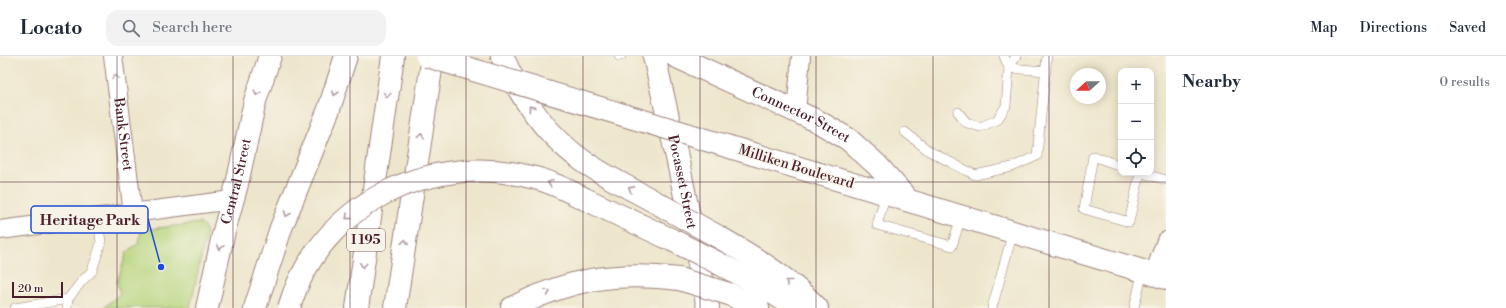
<!DOCTYPE html>
<meta charset="utf-8">
<style>
:root{--surface:#fff;--page:#f2f2f3;--text:#1f2937;--muted:#747a83;--line:#e0e1e3}
body{margin:0;font-family:"Libre Bodoni",serif;background:var(--page);color:var(--text)}
.controls{position:absolute;right:12px;top:12px;display:grid;overflow:hidden;border-radius:8px;box-shadow:0 2px 10px #0003}
.controls button{width:36px;height:36px;display:grid;place-items:center;padding:0;border:0;border-bottom:1px solid var(--line);background:var(--surface);color:var(--text);font:20px sans-serif}
.compass{position:absolute;left:1070px;top:12px;width:36px;height:36px;border-radius:50%;background:var(--surface);box-shadow:0 2px 10px #0003;rotate:249deg}
.scale{position:absolute;left:12px;bottom:10px;width:51px;box-sizing:border-box;padding-left:4px;border:2px solid #4a1f2b;border-top:0;font-size:11px;line-height:14px;white-space:nowrap;color:#4a1f2b;-webkit-text-stroke:3px #f7f3e8;paint-order:stroke}
.list{margin:0;padding:0;list-style:none}
h2{display:flex;justify-content:space-between;align-items:center;height:52px;margin:0;padding:0 16px;font-size:17px}
h2 small{font-size:13px;font-weight:400;color:var(--muted)}
.icon{flex:none;width:22px;height:22px;fill:none;stroke:currentColor;stroke-width:2;stroke-linecap:round;stroke-linejoin:round}
.map{position:relative;flex:none;width:1166px;height:252px;overflow:hidden}
header{display:flex;align-items:center;gap:24px;box-sizing:border-box;height:56px;padding:0 20px;background:var(--surface);border-bottom:1px solid var(--line)}
header strong{font-size:19px}
nav{display:flex;gap:22px;margin-inline-start:auto;font-size:14px}
.search{width:280px;height:36px;background:var(--page);display:flex;align-items:center;gap:10px;box-sizing:border-box;padding:0 14px;border-radius:12px;color:var(--muted);font-size:15px}
main{display:flex}
aside{flex:1;background:var(--surface)}
.map>svg:first-child{display:block}
</style>
<header>
<strong>Locato</strong>
<div class="search"><svg class="icon" aria-label="search" viewBox="0 0 24 24"><circle cx="10" cy="10" r="6"/><path d="M15 15l6 6"/></svg>Search here</div>
<nav><a>Map</a><a>Directions</a><a>Saved</a></nav>
</header>
<main>
<div class="map">
<svg width="1166" height="252" viewBox="0 0 1166 252">
<rect width="100%" height="100%" fill="#f7f3e8"/>
<filter id="ink" filterUnits="userSpaceOnUse"><feTurbulence type="fractalNoise" baseFrequency=".025" numOctaves="2"/><feDisplacementMap in="SourceGraphic" scale="8" xChannelSelector="R" yChannelSelector="G"/><feConvolveMatrix kernelMatrix="1 2 1 2 8 2 1 2 1" color-interpolation-filters="sRGB"/></filter>
<filter id="wash" filterUnits="userSpaceOnUse"><feTurbulence type="fractalNoise" baseFrequency=".012" numOctaves="4" result="noise"/><feDisplacementMap in="SourceGraphic" scale="16" xChannelSelector="R" yChannelSelector="G"/><feGaussianBlur stdDeviation="0.9" result="paint"/><feColorMatrix in="noise" values="0 0 0 0 0 0 0 0 0 0 0 0 0 0 0 0 0 1.4 0 .05"/><feComposite in="paint" operator="in"/></filter>
<g filter="url(#wash)">
<rect width="100%" height="100%" fill="#eee6cc"/>
<polygon fill="#b6d57c" stroke="#807a54" points="200,167 205,172 206,179 190,252 103,252 120,238 117,226 127,196 139,187 141,174"/>
</g>
<g filter="url(#ink)">
<g fill="none" stroke-linecap="round" stroke-linejoin="round">
<defs>
<g id="lane">
<polyline points="619,0 621,0"/>
<polyline points="1004,0 1009,12"/>
<polyline points="1009,12 1046,15"/>
<polyline points="958,56 967,67 980,71 997,64 1006,50 1009,12 1016,0"/>
<polyline points="905,76 929,95 975,119 1012,111 1037,100 1047,0"/>
<polyline points="1121,110 1093,100 1084,153 1129,166 1140,117"/>
<polyline points="1142,117 1166,124"/>
<polyline points="886,138 877,169 952,190 961,161"/>
<polyline points="15,252 68,243"/>
<polyline points="67,252 68,243 82,225 92,215 101,187 98,161"/>
<polyline points="992,252 1013,176"/>
<polyline points="1134,252 1143,215"/>
</g>
<g id="street">
<path id="s1" d="M113,0L133,157"/>
<polyline points="796,56 801,0"/>
<polyline points="0,174 232,144"/>
<polyline points="1154,218 1166,185"/>
</g>
<g id="secondary">
<path id="s2" d="M654,0L678,106L708,252"/>
<path id="s3" d="M675,0L817,65L848,83L877,109L908,144"/>
<polyline points="753,98 1166,222"/>
<path id="s4" d="M207,252L224,175L237,128L255,45L270,0"/>
</g>
<g id="highway">
<path d="M502,0C520,41 546,79 583,105C609,123 638,136 666,152"/>
<polyline points="585,143 672,184"/>
<path d="M715,179C752,200 788,221 817,252"/>
<polyline points="722,209 765,232 796,252"/>
<polyline points="729,238 758,252"/>
<polyline points="255,252 281,172 329,53 346,0"/>
<polyline points="357,252 393,0"/>
<polyline points="395,252 433,0"/>
<path d="M512,252C569,223 615,215 679,223"/>
</g>
</defs>
<use href="#lane" stroke="#9c827c" stroke-width="10"/>
<use href="#street" stroke="#9c827c" stroke-width="20"/>
<use href="#secondary" stroke="#9c827c" stroke-width="24"/>
<use href="#highway" stroke="#9c827c" stroke-width="24"/>
<use href="#lane" stroke="#fff" stroke-width="9"/>
<use href="#street" stroke="#fff" stroke-width="18"/>
<use href="#secondary" stroke="#fff" stroke-width="22"/>
<use href="#highway" stroke="#fff" stroke-width="22"/>
<defs>
<polyline id="secondary-bridge" points="427,0 753,98"/>
<g id="highway-bridge">
<polyline points="666,152 715,179"/>
<polyline points="672,184 722,209"/>
<polyline points="679,223 729,238"/>
<path d="M289,252C320,147 431,94 535,122C552,126 569,135 585,143"/>
</g>
</defs>
<use href="#secondary-bridge" stroke="#9c827c" stroke-width="24" stroke-linecap="butt"/>
<use href="#highway-bridge" stroke="#9c827c" stroke-width="24" stroke-linecap="butt"/>
<use href="#secondary-bridge" stroke="#fff" stroke-width="22"/>
<use href="#highway-bridge" stroke="#fff" stroke-width="22"/>
</g>
<defs><path id="oneway-chevron" d="M-2-3.5L2.5 0L-2 3.5" fill="none" stroke-width="1.6" stroke-linecap="round" stroke-linejoin="round"/></defs>
<g stroke="#ae9aa0">
<use href="#oneway-chevron" transform="translate(115 21) rotate(-98)"/>
<use href="#oneway-chevron" transform="translate(257 37) rotate(107)"/>
<use href="#oneway-chevron" transform="translate(335 37) rotate(109)"/>
<use href="#oneway-chevron" transform="translate(387 39) rotate(98)"/>
<use href="#oneway-chevron" transform="translate(531 52) rotate(-127)"/>
<use href="#oneway-chevron" transform="translate(421 80) rotate(-82)"/>
<use href="#oneway-chevron" transform="translate(550 127) rotate(-160)"/>
<use href="#oneway-chevron" transform="translate(631 133) rotate(-151)"/>
<use href="#oneway-chevron" transform="translate(287 158) rotate(112)"/>
<use href="#oneway-chevron" transform="translate(348 161) rotate(139)"/>
<use href="#oneway-chevron" transform="translate(405 186) rotate(-81)"/>
<use href="#oneway-chevron" transform="translate(220 191) rotate(103)"/>
<use href="#oneway-chevron" transform="translate(363 209) rotate(97)"/>
<use href="#oneway-chevron" transform="translate(788 226) rotate(-142)"/>
<use href="#oneway-chevron" transform="translate(548 236) rotate(-21)"/>
</g>
</g>
<path fill="none" stroke="#4a1f2b" stroke-width="1" stroke-opacity="0.55" d="M117,0V252M233,0V252M350,0V252M466,0V252M583,0V252M700,0V252M816,0V252M933,0V252M1049,0V252M0,126H1166"/>
<g text-anchor="middle" dominant-baseline="central" stroke-width="3" stroke-linejoin="round" paint-order="stroke">
<rect fill="#f7f3e8" stroke="#7e5f64" stroke-width="1" x="347" y="173" width="38" height="22" rx="3"/>
<g font-size="13" font-weight="bold" fill="#4a1f2b">
<text x="366" y="184">I 195</text>
</g>
<g font-size="14" fill="#4a1f2b" stroke="#f7f3e8">
<text stroke="none"><textPath href="#s3" startOffset="139">Connector Street</textPath></text>
<text stroke="none"><textPath href="#s1" startOffset="79">Bank Street</textPath></text>
<text transform="translate(796 111) rotate(17)">Milliken Boulevard</text>
<text stroke="none"><textPath href="#s4" startOffset="130">Central Street</textPath></text>
<text stroke="none"><textPath href="#s2" startOffset="129">Pocasset Street</textPath></text>
</g>
</g>
<path fill="none" stroke="#1d4ed8" stroke-width="1.5" d="M161 211L148 163"/>
<circle fill="#1d4ed8" stroke="#f7f3e8" stroke-width="1.5" cx="161" cy="211" r="4"/>
<rect fill="#f7f3e8" stroke="#1d4ed8" stroke-width="1.5" x="31" y="150" width="117" height="27" rx="4"/>
<g font-size="15" text-anchor="middle" font-weight="bold" fill="#4a1f2b">
<text x="90" y="169">Heritage Park</text>
</g>
</svg>
<div class="controls">
<button>+</button>
<button>−</button>
<button><svg class="icon" aria-label="locate" viewBox="0 0 24 24"><circle cx="12" cy="12" r="6"/><path d="M12 2v4M12 18v4M2 12h4M18 12h4"/></svg></button>
</div>
<svg class="compass" viewBox="-18 -18 36 36"><path d="M0-13l5 13h-10z" fill="#e53935"/><path d="M0 13l5-13h-10z" fill="#747a83"/></svg>
<div class="scale">20 m</div>
</div>
<aside>
<h2>Nearby<small>0 results</small></h2>
<ul class="list">
</ul>
</aside>
</main>
